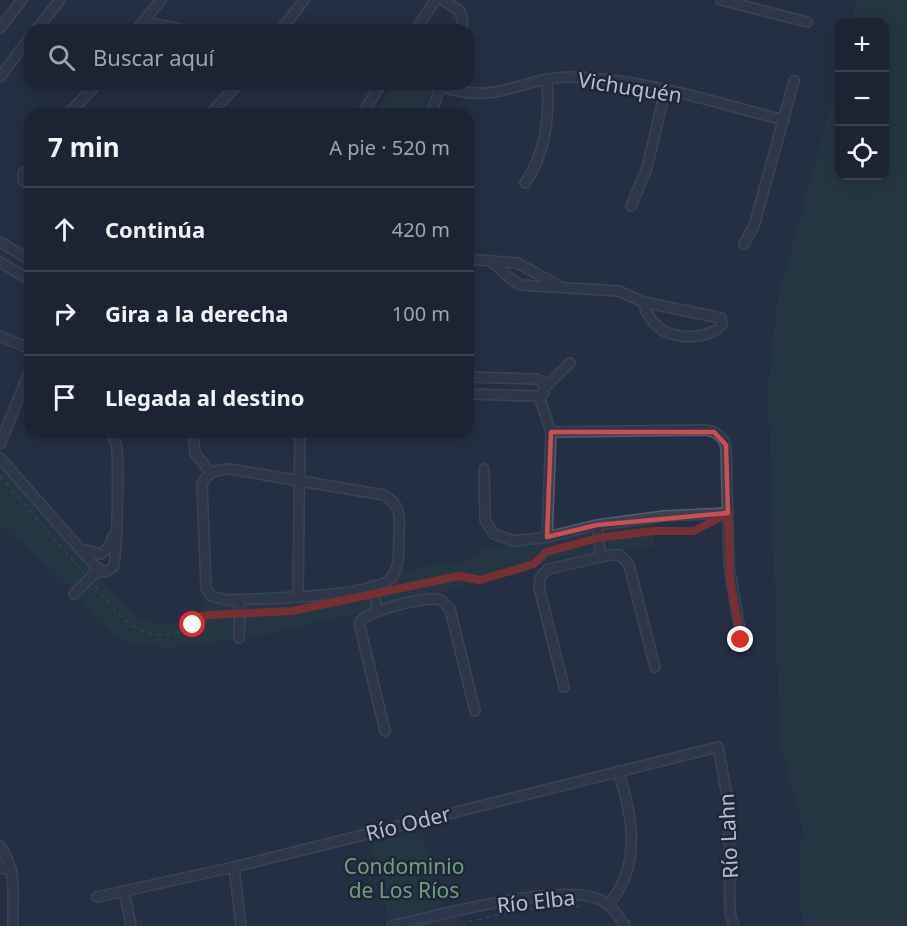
<!DOCTYPE html>
<html lang="es">
<meta charset="utf-8">
<style>
:root{--surface:#1c2333;--page:#292f3f;--text:#f1f3f6;--muted:#a0a4ac;--line:#3a404e}
body{margin:0;font-family:"Noto Sans",sans-serif;background:var(--page);color:var(--text)}
.controls{position:absolute;right:18px;top:18px;display:grid;overflow:hidden;border-radius:12px;box-shadow:0 3px 15px #0003}
.controls button{width:54px;height:54px;display:grid;place-items:center;padding:0;border:0;border-bottom:2px solid var(--line);background:var(--surface);color:var(--text);font:30px sans-serif}
.stop{position:absolute;width:18px;height:18px;margin:-14px;border:4px solid #d93025;border-radius:50%;background:#fff}
.stop.end{background:#d93025;border-color:#fff;box-shadow:0 2px 6px #0008}
.list{margin:0;padding:0;list-style:none}
h2{display:flex;justify-content:space-between;align-items:center;height:78px;margin:0;padding:0 24px;font-size:26px}
h2 small{font-size:20px;font-weight:400;color:var(--muted)}
.list li{display:grid;grid-template-columns:39px 1fr auto;gap:18px;align-items:center;box-sizing:border-box;height:84px;padding:0 24px;border-top:2px solid var(--line)}
.list b{display:block;font-size:22px;white-space:nowrap}
.list em{font-size:20px;font-style:normal;color:var(--muted)}
.icon{flex:none;width:33px;height:33px;fill:none;stroke:currentColor;stroke-width:2;stroke-linecap:round;stroke-linejoin:round}
.map{position:relative;flex:none;width:907px;height:926px;overflow:hidden}
.search{position:absolute;background:var(--surface);box-shadow:0 3px 15px #0003;left:24px;top:24px;width:450px;height:66px;display:flex;align-items:center;gap:15px;box-sizing:border-box;padding:0 21px;border-radius:18px;color:var(--muted);font-size:22px}
.panel{position:absolute;background:var(--surface);box-shadow:0 3px 15px #0003;left:24px;top:108px;width:450px;height:330px;border-radius:18px}
.map>svg:first-child{display:block}
</style>
<div class="map">
<svg width="907" height="926" viewBox="0 0 907 926">
<rect width="100%" height="100%" fill="#252f44"/>
<g fill="#273e44">
<polygon points="856,0 907,0 907,926 804,926 799,901 802,823 780,744 768,386 778,299 839,76 840,176 884,176 884,22 852,22"/>
<polygon points="394,84 432,84 423,114 375,114"/>
<polygon points="0,465 93,569 72,589 30,548 0,526"/>
<polygon points="655,520 654,546 609,550 606,530"/>
<polygon points="590,533 594,553 556,559 481,582 380,606 376,590 386,586 400,573 442,563 460,564 480,551 495,547 553,540"/>
<path d="M100,577C126,609 143,636 189,618C195,615 201,608 207,603L234,604V638C198,646 144,656 111,632C99,624 88,610 80,598Z"/>
<polygon points="367,591 370,610 267,634 245,635 244,605 296,604"/>
<polygon points="422,832 433,883 445,909 460,921 461,926 388,926 386,905 377,882 378,860 372,852 374,841"/>
</g>
<g fill="none" stroke-linecap="round" stroke-linejoin="round">
<defs>
<g id="minor">
<polyline points="443,0 460,11 463,23 461,30"/>
<polyline points="721,0 807,22"/>
<polyline points="143,21 185,30"/>
<polyline points="0,28 22,0"/>
<polyline points="36,30 60,0"/>
<polyline points="136,30 161,0"/>
<polyline points="281,30 304,0"/>
<polyline points="416,30 435,0"/>
<polyline points="0,77 30,37"/>
<path d="M440,86C500,107 519,76 574,77C645,79 716,103 784,120"/>
<polyline points="70,112 97,84"/>
<polyline points="210,114 238,84"/>
<polyline points="362,114 381,84"/>
<polyline points="431,114 441,84"/>
<polyline points="30,169 23,173 23,180 30,185"/>
<path d="M525,183C546,153 550,116 547,80"/>
<polyline points="631,206 647,168 665,91"/>
<polyline points="0,242 30,260"/>
<polyline points="744,244 754,226 794,81"/>
<polyline points="468,259 517,263 556,284"/>
<path d="M490,261C502,268 508,280 521,285L619,291L643,302L721,318L722,324C713,339 674,340 661,329C651,322 646,314 643,302"/>
<polyline points="0,262 30,280"/>
<polyline points="0,336 30,349"/>
<polyline points="468,377 537,379 543,382 544,393 539,396 468,394"/>
<polyline points="545,387 570,363"/>
<polyline points="539,396 551,432 547,537"/>
<polyline points="193,432 195,453 211,473"/>
<path d="M551,432L705,430C716,431 724,437 726,448L729,566L740,630V645"/>
<polyline points="0,444 30,370"/>
<path d="M0,458L96,567L105,572C109,570 110,570 113,567C118,557 118,464 117,449C116,443 114,437 110,432"/>
<path d="M230,469L384,495C401,505 400,517 399,535C398,549 401,568 390,579C372,597 256,599 227,600L211,596L206,588L202,484C209,471 216,470 230,469Z"/>
<polyline points="484,469 485,520 494,534 514,541 547,537 597,525 664,516 728,513"/>
<polyline points="597,525 601,557"/>
<polyline points="81,549 101,554 109,547 113,536"/>
<polyline points="372,586 378,612"/>
<polyline points="74,594 98,570"/>
<polyline points="298,597 300,432"/>
<polyline points="239,638 240,600"/>
<polyline points="564,687 539,587 540,578 548,569 610,555 620,555 629,565 655,667"/>
<path d="M385,731L359,623C365,611 428,595 441,600L450,609L475,711"/>
<path d="M0,846C18,871 12,897 13,926"/>
<polyline points="234,867 241,926"/>
<polyline points="0,868 12,870"/>
<polyline points="124,891 131,926"/>
<polyline points="97,897 234,867 718,747 729,806 730,913 734,926"/>
<path d="M608,905C642,866 633,816 618,771"/>
<path d="M392,926C439,915 553,884 596,898C609,902 618,915 625,926"/>
</g>
</defs>
<use href="#minor" stroke="#555c6d" stroke-width="12"/>
<g stroke="#465b61" stroke-width="1.5" stroke-dasharray="4.5 4.5" stroke-linecap="butt">
<polyline points="0,476 84,573"/>
<polyline points="607,537 654,531 694,531 711,524"/>
<path d="M95,586C121,617 141,648 185,629C192,627 194,621 200,618C208,613 222,614 232,613"/>
<polyline points="385,592 459,576 480,580 534,564 546,552 591,540"/>
<polyline points="248,612 292,611 324,605"/>
<polyline points="461,926 467,922 526,909 586,906"/>
</g>
<use href="#minor" stroke="#3a4153" stroke-width="9"/>
</g>
<g fill="none" stroke-linecap="round" stroke-linejoin="round">
<polyline stroke="#d93025" stroke-width="8" points="193,625 202,616 210,615 292,611 459,576 480,580 534,564 546,552 598,538 654,531 694,531 728,513 730,579 741,640"/>
</g>
<path d="M0 0H907V926H0ZM551,432H714L726,445L728,513L597,525L547,537Z" fill="#252f44" fill-opacity=".55" fill-rule="evenodd"/>
<path fill="none" stroke="#ce4d51" stroke-width="4.5" stroke-linejoin="round" d="M551,432H714L726,445L728,513L597,525L547,537Z"/>
<g text-anchor="middle" dominant-baseline="central" stroke-width="5" stroke-linejoin="round" paint-order="stroke">
<g font-size="21" fill="#b7bdcd" stroke="#1e2638">
<text transform="translate(630 87) rotate(9)">Vichuquén</text>
<text transform="translate(408 823) rotate(-14)">Río Oder</text>
<text transform="translate(728 836) rotate(-93)">Río Lahn</text>
<text transform="translate(536 901) rotate(-6)">Río Elba</text>
</g>
<g font-size="21" fill="#6d9f7d" stroke="#1e2638">
<text x="404" y="866">Condominio<tspan x="404" dy="24">de Los Ríos</tspan></text>
</g>
</g>
</svg>
<div class="controls">
<button>+</button>
<button>−</button>
<button><svg class="icon" aria-label="locate" viewBox="0 0 24 24"><circle cx="12" cy="12" r="6"/><path d="M12 2v4M12 18v4M2 12h4M18 12h4"/></svg></button>
</div>
<div class="stop" style="left:193px;top:625px"></div>
<div class="stop end" style="left:741px;top:640px"></div>
<div class="search"><svg class="icon" aria-label="search" viewBox="0 0 24 24"><circle cx="10" cy="10" r="6"/><path d="M15 15l6 6"/></svg>Buscar aquí</div>
<section class="panel">
<h2>7 min<small>A pie · 520 m</small></h2>
<ul class="list">
<li><svg class="icon" aria-label="ahead" viewBox="0 0 24 24"><path d="M12 20V5M6 11l6-6 6 6"/></svg><div><b>Continúa</b></div><em>420 m</em></li>
<li><svg class="icon" aria-label="right" viewBox="0 0 24 24"><path d="M7 20v-9h11M14 6l5 5-5 5"/></svg><div><b>Gira a la derecha</b></div><em>100 m</em></li>
<li><svg class="icon" aria-label="arrive" viewBox="0 0 24 24"><path d="M6 21V4h12l-3 4 3 4H6"/></svg><div><b>Llegada al destino</b></div></li>
</ul>
</section>
</div>
